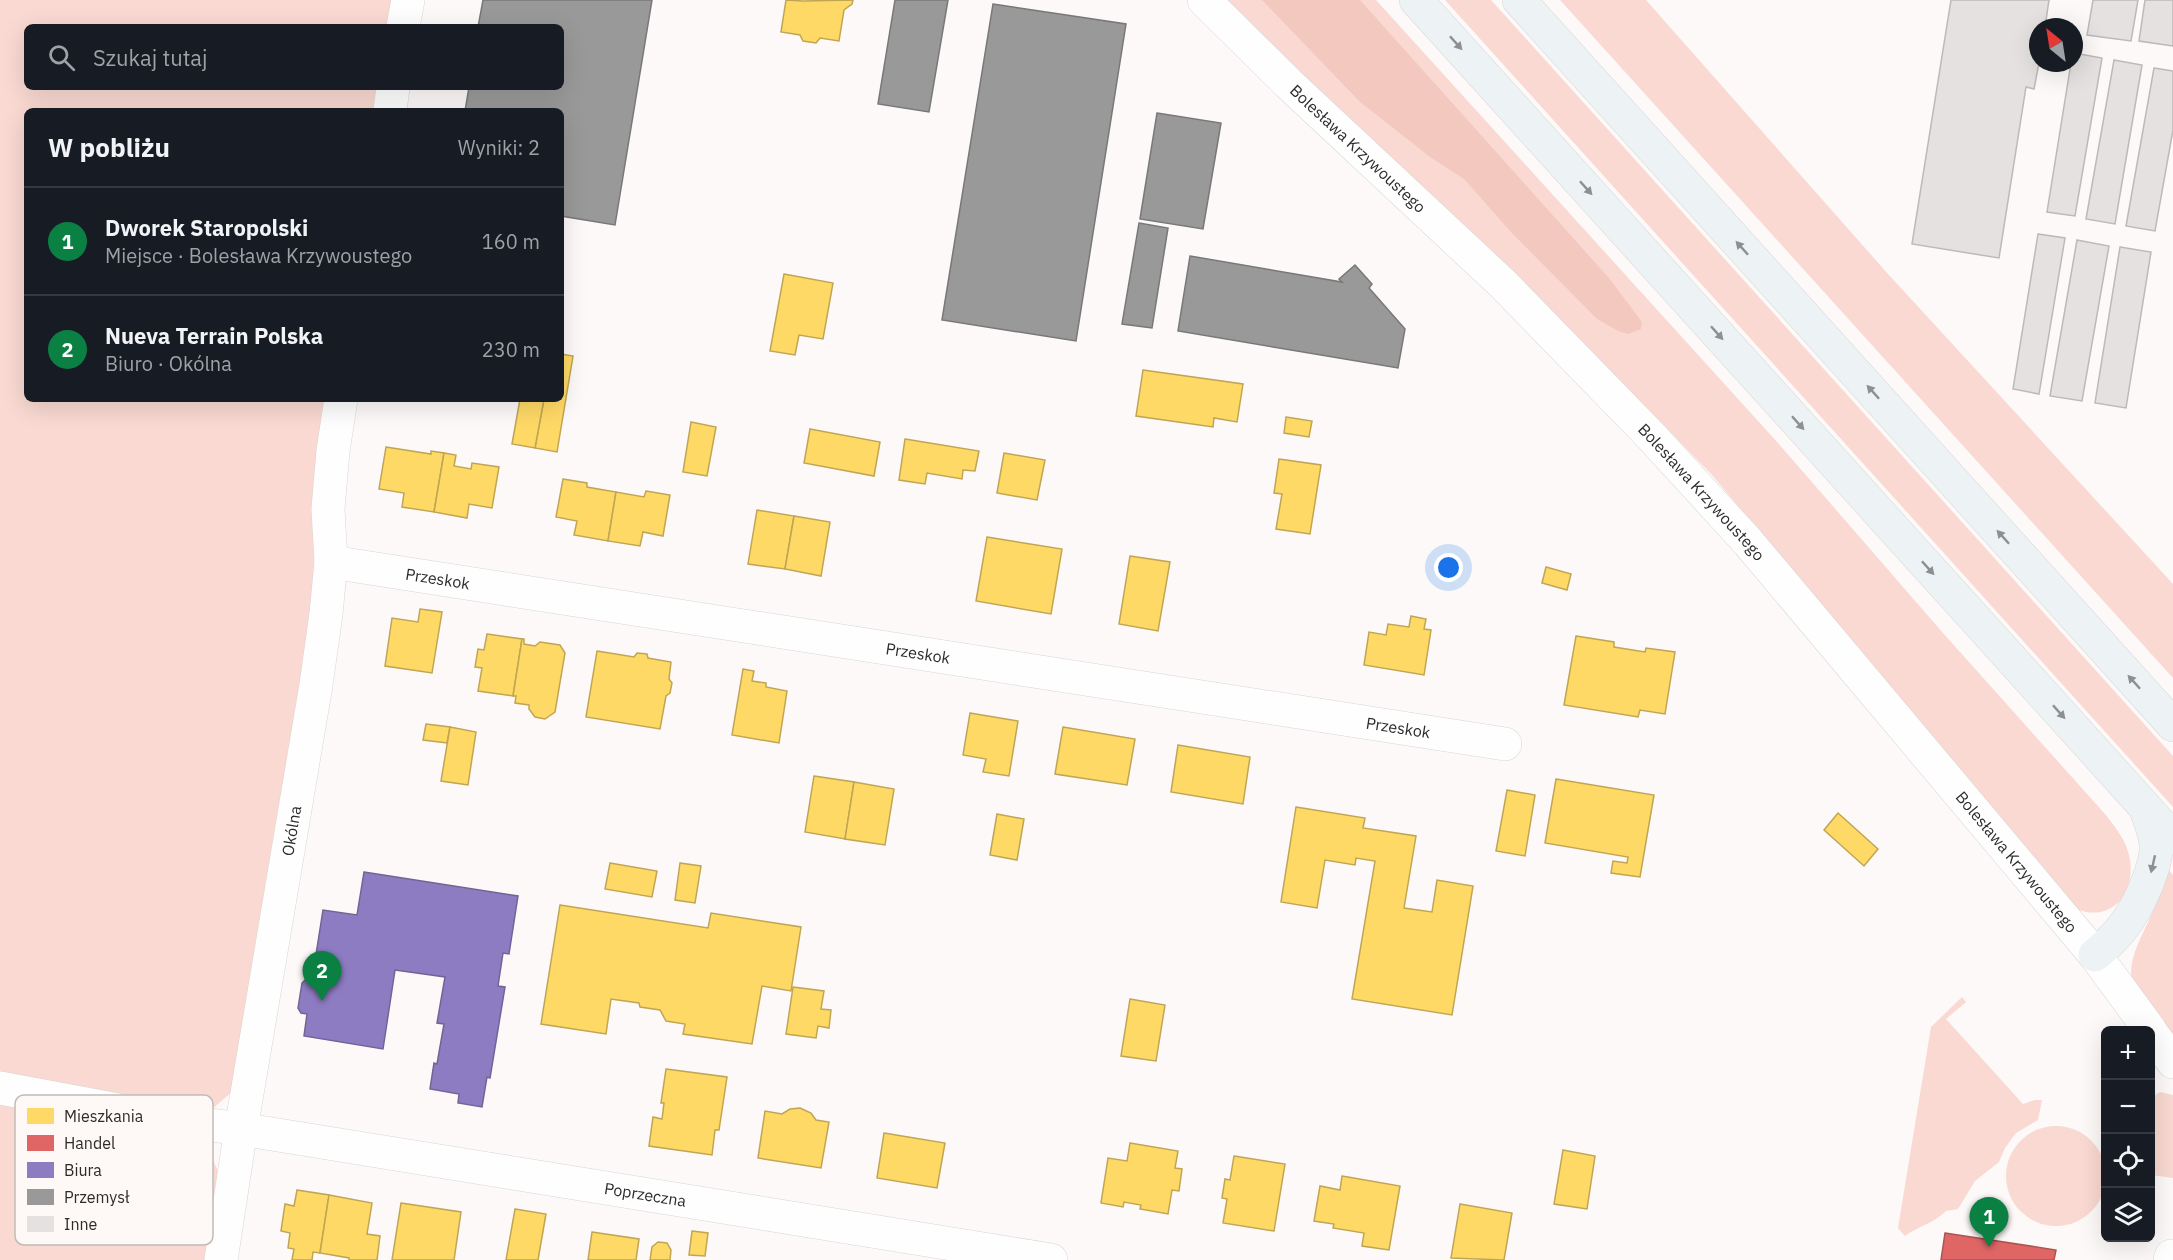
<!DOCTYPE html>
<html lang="pl">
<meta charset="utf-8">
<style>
:root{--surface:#171b24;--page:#242831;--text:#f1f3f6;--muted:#9ea1a6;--line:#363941;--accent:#0b8043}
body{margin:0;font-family:"IBM Plex Sans",sans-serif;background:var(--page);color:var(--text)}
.controls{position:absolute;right:18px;bottom:18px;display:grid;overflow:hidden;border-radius:9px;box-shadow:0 6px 24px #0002}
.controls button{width:54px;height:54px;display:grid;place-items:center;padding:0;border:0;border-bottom:2px solid var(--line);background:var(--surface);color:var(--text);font:30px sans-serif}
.compass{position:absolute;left:2029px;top:18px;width:54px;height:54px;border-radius:50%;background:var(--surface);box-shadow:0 6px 24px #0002;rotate:330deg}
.you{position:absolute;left:1449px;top:568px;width:21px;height:21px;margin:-15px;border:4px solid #fff;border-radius:50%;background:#1a73e8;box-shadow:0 0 0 9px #1a73e833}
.badge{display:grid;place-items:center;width:39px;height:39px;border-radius:50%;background:var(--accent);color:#fff;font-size:20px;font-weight:700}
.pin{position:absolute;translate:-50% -50px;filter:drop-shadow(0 2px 3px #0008)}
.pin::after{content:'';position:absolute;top:32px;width:21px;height:18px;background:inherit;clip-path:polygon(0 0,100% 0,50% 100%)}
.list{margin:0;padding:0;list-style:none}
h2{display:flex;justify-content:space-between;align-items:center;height:78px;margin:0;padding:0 24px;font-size:26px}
h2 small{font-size:20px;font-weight:400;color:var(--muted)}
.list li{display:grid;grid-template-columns:39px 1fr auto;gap:18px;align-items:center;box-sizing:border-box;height:108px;padding:0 24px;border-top:2px solid var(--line)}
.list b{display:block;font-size:22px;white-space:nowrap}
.list p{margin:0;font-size:20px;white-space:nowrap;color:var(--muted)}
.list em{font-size:20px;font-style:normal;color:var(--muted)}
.icon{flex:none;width:33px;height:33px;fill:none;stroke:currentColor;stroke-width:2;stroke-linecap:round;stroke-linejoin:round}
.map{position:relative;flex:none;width:2173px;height:1260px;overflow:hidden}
.search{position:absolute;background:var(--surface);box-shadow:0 6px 24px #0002;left:24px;top:24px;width:540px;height:66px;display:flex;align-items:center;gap:15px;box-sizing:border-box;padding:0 21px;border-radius:9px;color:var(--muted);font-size:22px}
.panel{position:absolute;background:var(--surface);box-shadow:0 6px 24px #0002;left:24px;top:108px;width:540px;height:294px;border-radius:9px}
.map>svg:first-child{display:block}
</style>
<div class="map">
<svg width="2173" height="1260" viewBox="0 0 2173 1260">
<rect width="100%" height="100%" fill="#fcf9f8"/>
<g fill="#f9d9d1">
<polygon points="0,0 394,0 389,27 27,27 27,87 381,87 377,111 27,111 27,399 330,399 326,528 234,1090 211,1110 0,1075"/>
<path d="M1227,0H1376L1778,443L1943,633L2105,814C2116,828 2127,841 2130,860C2135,894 2111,923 2076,909L1712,475L1630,391L1309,83Z"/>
<polygon points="1445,0 1491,0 2173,756 2173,807"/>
<polygon points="1560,0 1646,0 1888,274 2173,584 2173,678"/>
<path d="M2166,867L2173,875V1039L2132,983C2127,956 2145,933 2154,908C2159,895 2162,880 2166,867Z"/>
<path d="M1962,997L1966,1002L1946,1019L2023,1104L2035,1100H2042L2038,1120L2016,1133L2005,1148L1999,1162L1975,1181L1958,1209L1946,1211C1933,1224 1920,1225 1905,1236L1898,1228L1931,1027Z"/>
<polygon points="2160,1092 2173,1095 2173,1178 2151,1175 2151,1098"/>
<path d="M0,1100L181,1137C200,1143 211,1154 219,1173L206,1260H0Z"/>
<circle cx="2056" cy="1176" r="50"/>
</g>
<polygon fill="#f3c9bf" points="1262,0 1360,0 1609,278 1642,322 1641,329 1628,334 1618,331 1597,319 1510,231 1464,179 1430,157 1359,101"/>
<g fill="#ffd966" stroke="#c0a554" stroke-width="1.5">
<polygon points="786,0 803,1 853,0 852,4 844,10 839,41 820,38 816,43 803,41 800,35 781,32"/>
<polygon points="784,274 833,283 823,339 799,335 795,355 770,351"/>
<polygon points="561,354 573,356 557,452 535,448 544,399 561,399"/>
<polygon points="1143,370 1243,384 1237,422 1214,418 1213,427 1136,416"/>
<polygon points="520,399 544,399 535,448 512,444"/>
<polygon points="1286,417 1312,421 1309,437 1284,433"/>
<polygon points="691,422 716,427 707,476 683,472"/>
<polygon points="810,429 880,442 874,476 804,463"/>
<polygon points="905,439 979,451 975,471 963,470 962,479 927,473 925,484 899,480"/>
<polygon points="386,447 431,454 431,451 444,453 434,512 402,507 404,493 379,489"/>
<polygon points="444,453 456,455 454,466 471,469 472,463 499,467 492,508 469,504 467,518 434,512"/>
<polygon points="1004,453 1045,460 1037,500 997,493"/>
<polygon points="1279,459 1321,465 1310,534 1276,529 1282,494 1274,493"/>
<polygon points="563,479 587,483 587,487 616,492 608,541 574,535 577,521 556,517"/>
<polygon points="646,491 670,495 663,536 643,532 640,546 608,541 616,492 644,497"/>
<polygon points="757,510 794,516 785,569 748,564"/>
<polygon points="794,516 830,522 821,576 785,569"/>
<polygon points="987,537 1062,549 1051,614 976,601"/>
<polygon points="1130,556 1170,562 1158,631 1119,624"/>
<polygon points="1546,567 1571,574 1567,590 1542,583"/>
<polygon points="420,609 442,612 432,673 385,666 392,618 418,622"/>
<polygon points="1411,616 1426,619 1424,629 1431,630 1424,675 1364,665 1369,632 1386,635 1388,624 1409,627"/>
<polygon points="487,634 522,639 513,696 478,691 482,668 475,667 478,649 484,650"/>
<polygon points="1576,636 1614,642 1614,647 1645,652 1646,648 1675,652 1665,714 1640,710 1638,717 1564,705"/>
<polygon points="522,639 524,639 524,644 535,646 540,642 560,645 565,653 555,712 545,719 535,717 529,709 529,705 515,703 516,696 513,696"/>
<polygon points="597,651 634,657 637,653 647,654 648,658 671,662 669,679 672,683 670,693 666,696 660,729 586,717"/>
<polygon points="743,669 754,671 752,681 766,683 766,687 787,691 779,743 732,735"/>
<polygon points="970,713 1018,721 1009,776 983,772 986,759 963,755"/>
<polygon points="426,724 450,727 447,743 423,740"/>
<polygon points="450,727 476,732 468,785 441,781"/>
<polygon points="1063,727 1135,739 1127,785 1055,774"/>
<polygon points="1178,745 1250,757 1243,804 1171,792"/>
<polygon points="814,776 854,782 845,839 805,832"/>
<polygon points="1556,779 1654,795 1640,877 1611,873 1613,861 1627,863 1628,857 1545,843"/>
<polygon points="854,782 894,789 885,845 845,839"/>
<polygon points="1507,790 1535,795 1525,856 1496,851"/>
<polygon points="1296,807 1365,818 1363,828 1416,836 1404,908 1432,912 1437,880 1473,886 1452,1015 1352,999 1375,861 1356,858 1355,865 1325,860 1317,908 1281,902"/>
<polygon points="1838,813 1878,849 1864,866 1824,830"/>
<polygon points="997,814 1024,819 1017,860 990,855"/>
<polygon points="610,863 657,871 652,897 605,889"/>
<polygon points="680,863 701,866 695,903 675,900"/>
<polygon points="560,905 708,928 711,913 801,927 791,991 762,986 752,1044 683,1034 685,1024 666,1021 660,1010 640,1007 639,1003 611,999 606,1034 541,1024"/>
<polygon points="793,987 824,991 821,1009 831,1010 829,1028 818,1026 816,1038 786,1034"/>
<polygon points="1130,999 1165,1005 1156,1061 1121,1056"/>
<polygon points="666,1069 727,1077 719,1130 715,1130 712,1155 649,1146 653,1117 662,1119 664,1103 661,1103"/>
<polygon points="800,1108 811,1113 816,1120 829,1122 821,1168 758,1158 765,1111 782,1114 790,1109"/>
<polygon points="884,1133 945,1143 937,1188 877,1178"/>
<polygon points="1130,1143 1178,1151 1175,1168 1182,1169 1179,1191 1172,1190 1168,1214 1140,1209 1141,1205 1124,1202 1123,1207 1101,1203 1108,1158 1127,1161"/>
<polygon points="1563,1150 1595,1156 1587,1209 1554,1204"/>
<polygon points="1234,1156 1285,1164 1274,1231 1223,1223 1227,1199 1222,1198 1225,1179 1230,1180"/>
<polygon points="1342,1176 1400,1186 1389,1250 1362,1246 1364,1233 1333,1228 1334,1224 1314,1221 1320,1186 1340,1190"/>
<polygon points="297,1190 329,1195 320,1253 313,1252 312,1260 292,1260 294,1249 288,1248 290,1233 281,1231 285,1204 294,1206"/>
<polygon points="329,1195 372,1203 367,1234 380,1236 377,1260 349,1260 349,1258 320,1253"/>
<polygon points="401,1203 461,1212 454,1260 392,1260"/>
<polygon points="1460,1204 1512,1213 1504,1260 1451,1258"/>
<polygon points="515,1209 546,1214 538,1260 506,1260"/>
<polygon points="692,1231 708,1233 705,1256 689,1255"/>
<polygon points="592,1232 639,1239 636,1260 588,1260"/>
<polygon points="658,1242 667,1243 671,1250 670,1260 650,1260 652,1247"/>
</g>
<polygon fill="#e06666" stroke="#ab5454" stroke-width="1.5" points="1945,1233 2056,1250 2054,1260 1941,1260"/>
<polygon fill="#8e7cc3" stroke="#716495" stroke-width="1.5" points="364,872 518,896 509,954 503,953 498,986 505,987 490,1078 487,1077 482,1107 458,1103 459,1094 430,1089 434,1063 437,1064 444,1024 437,1023 445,977 395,970 383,1049 304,1036 307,1014 301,1013 298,1008 302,983 306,979 312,980 323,910 357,915"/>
<g fill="#999" stroke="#797878" stroke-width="1.5">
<polygon points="483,0 652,0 615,225 561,216 561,111 465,111 469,87 561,87 561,27 478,27"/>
<polygon points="895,0 948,0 929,112 878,104"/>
<polygon points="993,4 1126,24 1076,341 942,320"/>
<polygon points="1157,113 1221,123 1203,229 1140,219"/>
<polygon points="1139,223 1168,228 1152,328 1122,324"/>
<polygon points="1190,256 1342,282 1339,279 1355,265 1372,284 1369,288 1405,329 1398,368 1178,331"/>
</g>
<g fill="#e4e1e0" stroke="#bcbab9" stroke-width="1.5">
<polygon points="1951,0 2049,0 2045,27 2038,27 2037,45 2039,63 2034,89 2026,87 1999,258 1912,244"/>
<polygon points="2093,0 2138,0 2131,41 2087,35"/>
<polygon points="2145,0 2173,0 2173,46 2139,41"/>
<polygon points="2074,53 2102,58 2075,216 2047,212 2071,63 2074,63"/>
<polygon points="2114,60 2142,65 2115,224 2086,219"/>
<polygon points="2154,68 2173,71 2173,130 2155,231 2126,226"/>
<polygon points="2038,234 2065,238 2039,394 2013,389"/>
<polygon points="2077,240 2109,246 2082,401 2050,396"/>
<polygon points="2120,247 2151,252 2126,408 2095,403"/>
</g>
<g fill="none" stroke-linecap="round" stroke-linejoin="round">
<defs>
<g id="minor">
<path id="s1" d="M1204,0L1289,84L1503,284L1652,437L1748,542L2095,955L2150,1030"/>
<polyline points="403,27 408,0"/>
<polyline points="390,111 393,87"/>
<path id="s2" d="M331,562L1505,744"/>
<polyline points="2150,1031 2173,1062"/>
<path id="s3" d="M0,1088L166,1119L241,1129L1051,1260"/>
<path id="s4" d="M221,1260L241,1129L316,685L326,614L331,562L328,509L333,451L341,399"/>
<polyline points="2170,1260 2171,1256 2173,1257"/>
</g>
<g id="major">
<polyline points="1416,0 2173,838"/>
<polyline points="1519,0 2173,725"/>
<path d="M2095,955C2121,934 2136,912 2148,881C2152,870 2157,857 2156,845C2155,832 2150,821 2146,809"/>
</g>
</defs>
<use href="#minor" stroke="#d8d6d5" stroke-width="34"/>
<use href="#major" stroke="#d9d6d6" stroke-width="34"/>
<use href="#minor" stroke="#fffefe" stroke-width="33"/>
<use href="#major" stroke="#edf3f5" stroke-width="33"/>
</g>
<defs><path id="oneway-solid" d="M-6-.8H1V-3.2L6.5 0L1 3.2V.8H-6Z" transform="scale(1.5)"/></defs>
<g fill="#8e8f90">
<use href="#oneway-solid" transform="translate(1456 43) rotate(48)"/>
<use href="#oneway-solid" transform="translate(1586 188) rotate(48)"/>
<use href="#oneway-solid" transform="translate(1742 248) rotate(-132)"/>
<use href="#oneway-solid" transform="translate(1717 333) rotate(48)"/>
<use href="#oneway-solid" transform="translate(1873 392) rotate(-132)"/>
<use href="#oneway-solid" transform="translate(1798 423) rotate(48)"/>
<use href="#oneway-solid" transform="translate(2003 537) rotate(-132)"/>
<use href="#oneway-solid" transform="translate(1928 568) rotate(48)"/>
<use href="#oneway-solid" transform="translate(2134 682) rotate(-132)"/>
<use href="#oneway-solid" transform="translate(2059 712) rotate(48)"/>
<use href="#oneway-solid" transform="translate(2153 864) rotate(103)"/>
</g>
<g text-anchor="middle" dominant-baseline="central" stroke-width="6" stroke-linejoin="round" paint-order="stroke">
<g font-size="16" fill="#2e2b2b" stroke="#fef8f6">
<text stroke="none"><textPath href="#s1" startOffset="214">Bolesława Krzywoustego</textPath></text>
<text stroke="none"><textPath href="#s1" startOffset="700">Bolesława Krzywoustego</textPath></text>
<text stroke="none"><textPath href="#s2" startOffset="108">Przeskok</textPath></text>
<text stroke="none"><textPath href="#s2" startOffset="594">Przeskok</textPath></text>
<text stroke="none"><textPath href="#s2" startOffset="1080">Przeskok</textPath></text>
<text stroke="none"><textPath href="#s4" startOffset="435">Okólna</textPath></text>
<text stroke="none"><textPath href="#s1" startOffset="1186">Bolesława Krzywoustego</textPath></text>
<text stroke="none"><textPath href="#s3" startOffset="654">Poprzeczna</textPath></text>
</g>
</g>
<rect x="15" y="1095" width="198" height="150" rx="9" fill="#fef8f6" stroke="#c0bab9" stroke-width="1.5"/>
<rect x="27" y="1108" width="27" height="16" fill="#ffd966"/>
<rect x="27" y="1135" width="27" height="16" fill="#e06666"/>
<rect x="27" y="1162" width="27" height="16" fill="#8e7cc3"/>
<rect x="27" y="1189" width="27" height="16" fill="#999"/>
<rect x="27" y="1216" width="27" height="16" fill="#e4e1e0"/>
<g font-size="16" fill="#2e2b2b">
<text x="64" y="1122">Mieszkania</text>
<text x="64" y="1149">Handel</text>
<text x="64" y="1176">Biura</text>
<text x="64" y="1203">Przemysł</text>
<text x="64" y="1230">Inne</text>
</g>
</svg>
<div class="controls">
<button>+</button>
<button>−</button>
<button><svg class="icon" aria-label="locate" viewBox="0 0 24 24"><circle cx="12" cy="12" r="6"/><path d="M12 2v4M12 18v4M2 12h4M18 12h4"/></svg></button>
<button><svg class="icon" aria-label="layers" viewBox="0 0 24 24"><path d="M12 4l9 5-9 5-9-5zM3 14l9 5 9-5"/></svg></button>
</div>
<svg class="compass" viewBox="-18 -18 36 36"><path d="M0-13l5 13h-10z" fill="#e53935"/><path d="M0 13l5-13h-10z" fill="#9ea1a6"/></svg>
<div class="you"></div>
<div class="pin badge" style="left:1989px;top:1247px">1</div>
<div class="pin badge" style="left:322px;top:1001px">2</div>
<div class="search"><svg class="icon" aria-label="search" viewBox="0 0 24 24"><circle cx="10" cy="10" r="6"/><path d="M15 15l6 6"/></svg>Szukaj tutaj</div>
<section class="panel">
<h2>W pobliżu<small>Wyniki: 2</small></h2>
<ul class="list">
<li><span class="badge">1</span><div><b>Dworek Staropolski</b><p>Miejsce · Bolesława Krzywoustego</p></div><em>160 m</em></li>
<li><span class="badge">2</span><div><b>Nueva Terrain Polska</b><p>Biuro · Okólna</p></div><em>230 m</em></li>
</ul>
</section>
</div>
